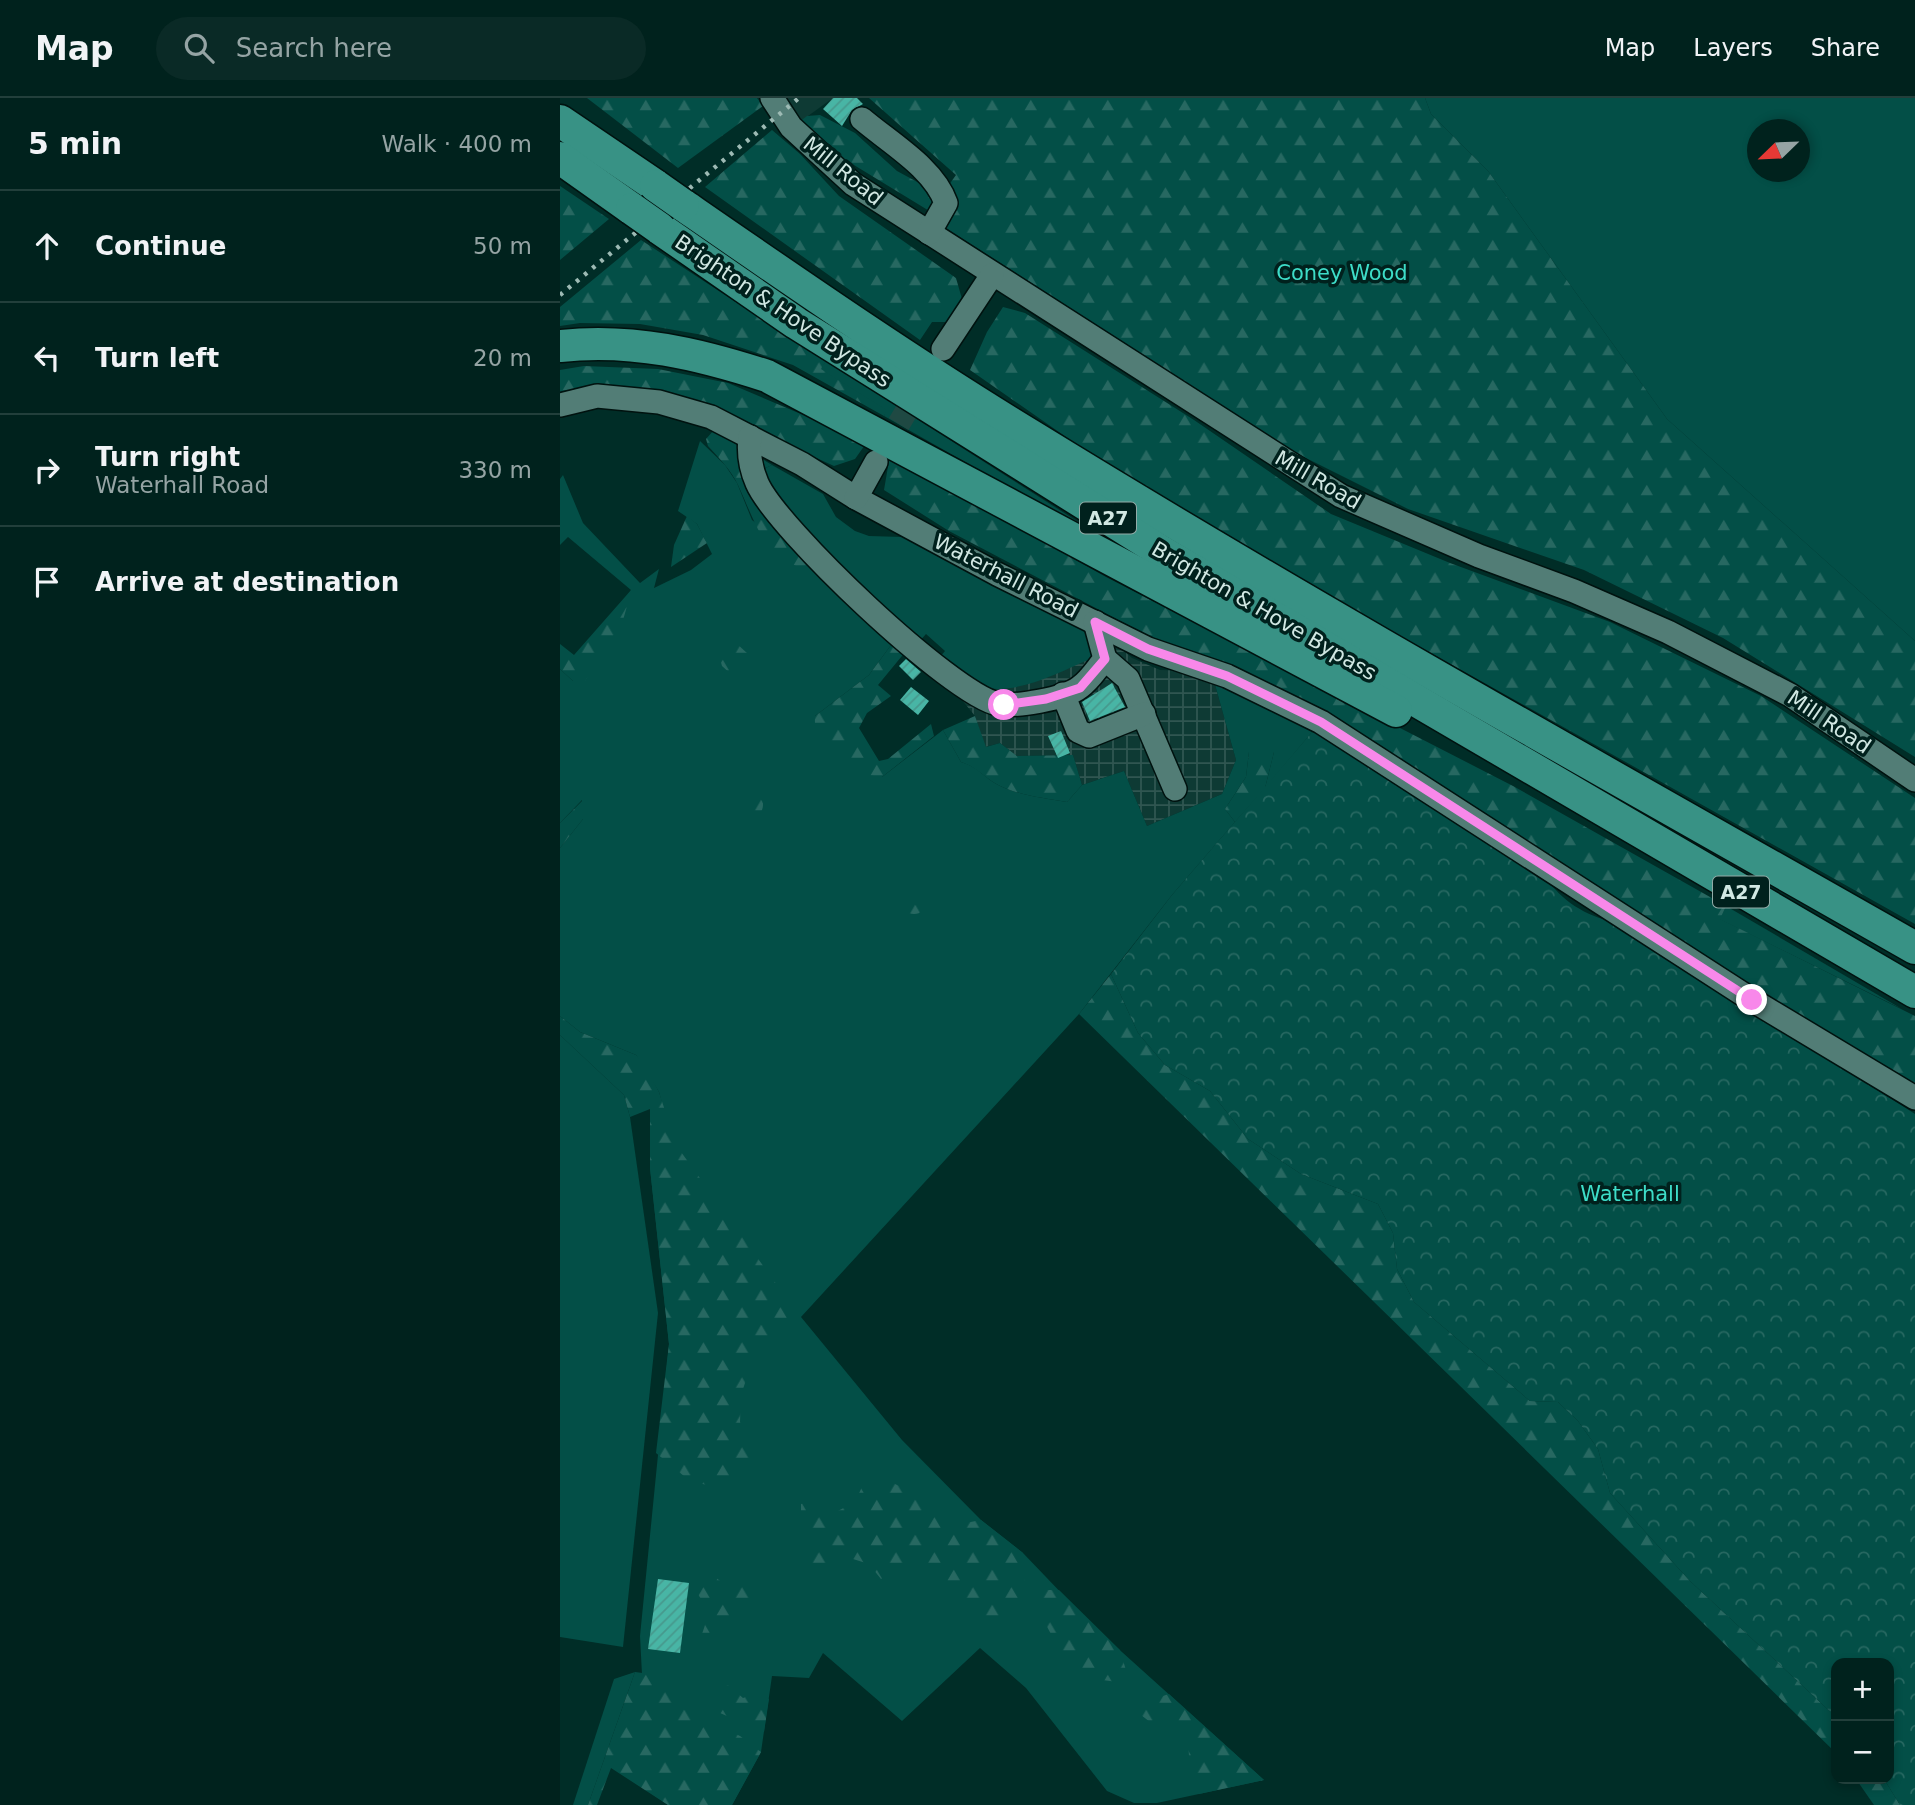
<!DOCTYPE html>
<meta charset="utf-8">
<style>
:root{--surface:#00221d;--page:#0a2a26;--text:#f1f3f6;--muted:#95a4a4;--line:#223f3b}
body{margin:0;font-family:"DejaVu Sans",sans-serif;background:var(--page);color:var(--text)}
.controls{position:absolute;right:21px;bottom:21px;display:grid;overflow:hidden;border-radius:14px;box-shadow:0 4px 10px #0003}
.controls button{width:63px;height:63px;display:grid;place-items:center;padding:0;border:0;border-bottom:2px solid var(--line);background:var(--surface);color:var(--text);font:35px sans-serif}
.compass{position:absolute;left:1187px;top:21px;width:63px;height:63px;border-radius:50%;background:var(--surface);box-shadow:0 4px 10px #0003;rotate:247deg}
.stop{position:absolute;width:21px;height:21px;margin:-16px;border:5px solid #f888ea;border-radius:50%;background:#fff}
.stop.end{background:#f888ea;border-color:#fff;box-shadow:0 2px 7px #0008}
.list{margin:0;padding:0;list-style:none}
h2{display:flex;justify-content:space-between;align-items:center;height:91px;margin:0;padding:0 28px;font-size:30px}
h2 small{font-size:23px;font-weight:400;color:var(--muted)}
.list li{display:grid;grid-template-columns:46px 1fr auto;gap:21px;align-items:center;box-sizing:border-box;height:112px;padding:0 28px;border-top:2px solid var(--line)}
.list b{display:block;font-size:26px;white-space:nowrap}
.list p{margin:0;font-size:23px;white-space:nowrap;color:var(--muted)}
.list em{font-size:23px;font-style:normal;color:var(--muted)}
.icon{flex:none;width:38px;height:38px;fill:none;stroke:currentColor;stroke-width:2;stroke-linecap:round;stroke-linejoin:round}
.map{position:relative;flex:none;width:1355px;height:1707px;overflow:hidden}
header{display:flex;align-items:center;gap:42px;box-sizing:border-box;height:98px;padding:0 35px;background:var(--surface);border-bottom:2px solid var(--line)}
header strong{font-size:33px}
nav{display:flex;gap:38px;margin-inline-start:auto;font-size:24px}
.search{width:490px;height:63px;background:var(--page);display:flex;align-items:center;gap:18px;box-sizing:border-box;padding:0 24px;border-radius:38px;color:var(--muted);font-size:26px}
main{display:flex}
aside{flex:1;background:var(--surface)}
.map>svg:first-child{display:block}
</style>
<header>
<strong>Map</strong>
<div class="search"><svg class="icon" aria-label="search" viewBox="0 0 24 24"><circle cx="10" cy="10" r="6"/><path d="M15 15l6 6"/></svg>Search here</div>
<nav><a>Map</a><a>Layers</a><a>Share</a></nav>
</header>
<main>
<aside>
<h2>5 min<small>Walk · 400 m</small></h2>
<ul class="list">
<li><svg class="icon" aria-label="ahead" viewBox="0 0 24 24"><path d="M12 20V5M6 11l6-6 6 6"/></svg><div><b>Continue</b></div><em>50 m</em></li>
<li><svg class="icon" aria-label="left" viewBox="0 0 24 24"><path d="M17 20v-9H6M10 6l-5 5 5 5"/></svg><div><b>Turn left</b></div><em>20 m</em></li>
<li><svg class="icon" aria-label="right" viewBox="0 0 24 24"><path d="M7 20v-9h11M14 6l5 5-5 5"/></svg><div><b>Turn right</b><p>Waterhall Road</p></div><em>330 m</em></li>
<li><svg class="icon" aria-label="arrive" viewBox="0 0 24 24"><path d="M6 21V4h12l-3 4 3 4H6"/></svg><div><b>Arrive at destination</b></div></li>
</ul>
</aside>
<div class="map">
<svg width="1355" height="1707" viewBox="0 0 1355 1707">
<defs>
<pattern id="industrial-grid" width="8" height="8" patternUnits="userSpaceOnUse" patternTransform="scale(1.75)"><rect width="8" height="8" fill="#0e3a34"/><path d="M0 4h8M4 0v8" fill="none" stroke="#305651"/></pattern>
<pattern id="forest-firs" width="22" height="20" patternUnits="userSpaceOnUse" patternTransform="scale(1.75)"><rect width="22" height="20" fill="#034f47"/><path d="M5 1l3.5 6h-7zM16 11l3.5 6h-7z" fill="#276861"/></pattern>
<pattern id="park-crowns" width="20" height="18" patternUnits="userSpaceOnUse" patternTransform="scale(1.75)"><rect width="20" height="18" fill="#034f47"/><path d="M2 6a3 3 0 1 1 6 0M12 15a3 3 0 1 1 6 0" fill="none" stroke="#276861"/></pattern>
<pattern id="building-hatch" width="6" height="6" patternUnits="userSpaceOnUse" patternTransform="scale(1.75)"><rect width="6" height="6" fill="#48b5a5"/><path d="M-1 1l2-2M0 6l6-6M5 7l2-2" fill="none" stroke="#46998d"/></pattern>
</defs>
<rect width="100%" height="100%" fill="#002d27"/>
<polygon fill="#0e3a34" points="223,0 273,0 241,23"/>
<polygon fill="url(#industrial-grid)" points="557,547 572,560 600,572 633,573 654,583 676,662 662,696 587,728 564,673 522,687 513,657 457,658 440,645 425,649 415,618 397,596 408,583 473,584"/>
<g fill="#034f47" fill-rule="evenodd">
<path d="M865,0H1355V543L1107,321L928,73L871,16ZM1198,32H1240V74H1198Z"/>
<polygon points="266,263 578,462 324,318 326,312 260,271"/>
<path d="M140,343L165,367L177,385L192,422L263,477L334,543L309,577L255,618L322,679L383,632L401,664C416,668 421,676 433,684C453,697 484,700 507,704L522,687L564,673L587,728L662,696L676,662L654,583L753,633L705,690L714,654H689L686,679L665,711L675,724L612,797L519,916L241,1219L342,1342L421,1422L463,1455L532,1527L704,1682L597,1705H574L547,1693L466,1590L420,1550L342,1623L263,1555L249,1580L212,1578L201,1654L172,1707H108L88,1693L80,1538L109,1246L90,1070L105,1016L99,994L76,957L20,934L0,918V750L23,721L22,702L0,725V571L13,583L71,492L8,439L0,447V381L3,377L23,425L80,485L99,471L94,490L131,472L152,456L137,426L118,413Z"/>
<path d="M212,367L263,396L276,419L295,433L309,438L343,439L524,529L533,557L528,562C497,575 449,602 414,586C402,581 390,568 379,560L385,553L366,536L359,544L262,456L199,373Z"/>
<polygon points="1166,808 1342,911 1159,821"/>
<polygon points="0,937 64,997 70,1019 98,1215 63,1549 0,1539"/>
<polygon points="75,1574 28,1707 13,1707 54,1581"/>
</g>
<g fill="url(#forest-firs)">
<polygon points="27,0 197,0 203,8 118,70"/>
<polygon points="309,0 865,0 871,16 928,73 1107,321 1355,543 1355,659 1163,540 1024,472 848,411 734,354 383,128 386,91 396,77"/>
<polygon points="260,17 295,35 337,73 372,92 378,100 371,114 253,42 239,24 247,18"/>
<polygon points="212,32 240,56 279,98 396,180 402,201 387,224 372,224 360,242 145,89"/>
<polygon points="0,88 49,121 0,162"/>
<polygon points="81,142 266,263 261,271 327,312 324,318 233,267 143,237 80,226 20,225 0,228 0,209"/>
<polygon points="443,209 465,215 634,322 771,416 890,465 1050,524 1201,598 1355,700 1355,826 755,490 552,371 410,272 427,234"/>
<polygon points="24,268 98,271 168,285 307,344 295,361 274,368 143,308 0,302 0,272"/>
<path d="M154,332L212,367L188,378L263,477C203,462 201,437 178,387C171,372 159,360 148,348L146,341Z"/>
<polygon points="330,357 546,479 953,688 1166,808 1160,821 1355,918 1355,990 1121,845 806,639 692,577 591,539 389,433 324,392"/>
<polygon points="127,418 137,426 147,445 111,469 114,447"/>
<polygon points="72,491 63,522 25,583 13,583 0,571 0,546 14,557"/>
<path d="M334,543L346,553L318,587L331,598L307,615L299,630L319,663L328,661L371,626L374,638L322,679C291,677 252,652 255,618L309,577Z"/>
<polygon points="176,545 188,556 186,574 172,577 162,568 159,557 165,546"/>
<path d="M415,618L426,649L440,645L457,658L513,657L522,687L507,704C484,700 453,697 433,684C421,676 416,669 401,664L383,632Z"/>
<polygon points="700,649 714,654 705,690 675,724 665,711 686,679 689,654"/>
<circle cx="191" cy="707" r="12"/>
<polygon points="23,702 23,721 0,750 0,725"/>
<circle cx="354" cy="804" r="12"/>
<polygon points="551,876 578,935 605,967 650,993 688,1041 741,1076 818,1106 833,1135 837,1171 854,1204 970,1303 998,1304 1018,1323 1038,1351 1050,1395 1130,1483 1276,1619 1276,1655 519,916"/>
<polygon points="0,918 20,934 76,957 85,968 99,994 116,1047 235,1212 195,1255 181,1297 180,1324 191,1350 186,1374 164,1391 130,1383 96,1355 109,1246 90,1070 90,1011 70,1019 64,997 0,937"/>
<path d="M307,1378C345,1385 366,1402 395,1427L421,1422L463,1455L465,1491L437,1527L415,1520L374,1474L348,1465L321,1481L309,1466L293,1461L264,1473L253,1467L241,1427V1406L257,1403L274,1415L295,1404Z"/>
<path d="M147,1470C153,1476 157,1482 164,1485C179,1491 196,1485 203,1503L174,1521L156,1551L145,1548L141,1539C157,1499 138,1512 132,1478L137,1471Z"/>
<path d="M487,1492H499L560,1552L570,1586C557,1583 539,1583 527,1578C506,1568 478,1518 475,1496Z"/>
<polygon points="75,1574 105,1578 121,1594 133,1616 180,1638 201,1654 172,1707 108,1707 51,1670 37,1707 28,1707"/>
<polygon points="168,1587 183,1600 199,1594 209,1601 204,1634 160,1615 157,1593"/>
<polygon points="609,1596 704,1682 639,1696 630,1670 628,1645 611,1625 590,1624 581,1617 581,1605"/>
<polygon points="1296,1681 1324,1681 1340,1707 1314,1707"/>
</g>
<path fill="url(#park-crowns)" d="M753,633L985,778C1001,803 1026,818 1054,824L1355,1016V1707H1340L1324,1681H1329V1565H1276V1619L1130,1483L1050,1395L1038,1351L1018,1323L998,1304L970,1303L854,1204L837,1171L833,1135L818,1106L741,1076L688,1041L650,993L605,967L578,935L551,876L612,797Z"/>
<g fill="url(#building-hatch)">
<polygon points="273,0 297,0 303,6 292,12 282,28 263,11"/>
<polygon points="346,561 361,574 353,582 339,568"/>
<polygon points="552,585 565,609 530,623 522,604"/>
<polygon points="351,589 369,603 358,617 340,602"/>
<polygon points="501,633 510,655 498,660 488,638"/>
<polygon points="98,1481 129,1485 120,1555 88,1551"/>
</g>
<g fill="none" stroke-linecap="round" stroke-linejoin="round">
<polyline stroke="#1f4943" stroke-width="23" stroke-dasharray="23 11" stroke-linecap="butt" points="321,355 363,286"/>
<defs>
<g id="minor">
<polyline points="212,0 231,29 293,86 781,398 919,458 1014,493 1108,534 1230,597 1355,682"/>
<path d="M302,21C330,45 374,70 386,105L369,135"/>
<polyline points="383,251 432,177"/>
<polyline points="0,307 37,298 99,304 151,319 242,366 296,400 437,476 588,551 667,578 761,624 1192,902 1355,1000"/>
<path d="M190,339C188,356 190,369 197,385C217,431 391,596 438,606C456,609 505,601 520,589C530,582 537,570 545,561L535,524"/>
<polyline points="296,400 316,364"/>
<polyline points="545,561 568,581 615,691"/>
<polyline points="503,596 518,633 529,638 584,616"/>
</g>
<g id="highway">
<polyline points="0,23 96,88"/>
<polyline points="0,60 72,111"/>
<path d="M123,107C239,187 353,266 473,339C762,517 1060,682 1355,850"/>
<polyline points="99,130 236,225 602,454 1355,894"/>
<path d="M0,248C73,240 139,256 207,278L836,613"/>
</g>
</defs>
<use href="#minor" stroke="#00120f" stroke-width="26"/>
<use href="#highway" stroke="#00120f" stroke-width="35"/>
<use href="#minor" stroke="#527d76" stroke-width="23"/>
<use href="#highway" stroke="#389285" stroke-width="32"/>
<polyline stroke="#9dbab4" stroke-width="4.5" stroke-dasharray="3.5 7" stroke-linecap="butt" points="0,197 239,0"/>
<defs>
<g id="highway-bridge">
<polyline points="96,88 123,107"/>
<polyline points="72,111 99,130"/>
</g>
</defs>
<use href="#highway-bridge" stroke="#00120f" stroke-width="35" stroke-linecap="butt"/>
<use href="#highway-bridge" stroke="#389285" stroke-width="32"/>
</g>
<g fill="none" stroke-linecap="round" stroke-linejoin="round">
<polyline stroke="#f888ea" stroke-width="9" points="444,607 486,601 520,590 545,561 535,524 588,551 667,578 761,624 1192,902"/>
</g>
<g text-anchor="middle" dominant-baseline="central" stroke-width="7" stroke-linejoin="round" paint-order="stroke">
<g fill="#00211d" stroke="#92aca8" stroke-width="2">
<rect x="520" y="404.5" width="56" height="31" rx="5"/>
<rect x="1153" y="778.5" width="56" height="31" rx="5"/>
</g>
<g font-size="19" font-weight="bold" fill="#d1e8e3">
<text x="548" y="420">A27</text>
<text x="1181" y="794">A27</text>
</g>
<g font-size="21" fill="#d1e8e3" stroke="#00211d">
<text transform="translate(283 73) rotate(39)">Mill Road</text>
<text transform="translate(223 213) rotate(34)">Brighton &amp; Hove Bypass</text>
<text transform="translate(758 382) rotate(30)">Mill Road</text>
<text transform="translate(446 478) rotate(27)">Waterhall Road</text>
<text transform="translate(704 513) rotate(30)">Brighton &amp; Hove Bypass</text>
<text transform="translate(1269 624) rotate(34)">Mill Road</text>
</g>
<g font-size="21" fill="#3dddc8" stroke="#00211d">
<text x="782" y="175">Coney Wood</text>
<text x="1070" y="1096">Waterhall</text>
</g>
</g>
</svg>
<div class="controls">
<button>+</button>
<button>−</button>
</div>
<svg class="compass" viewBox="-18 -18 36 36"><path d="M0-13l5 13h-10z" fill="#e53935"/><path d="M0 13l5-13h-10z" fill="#95a4a4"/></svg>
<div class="stop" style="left:444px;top:607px"></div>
<div class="stop end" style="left:1192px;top:902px"></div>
</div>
</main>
